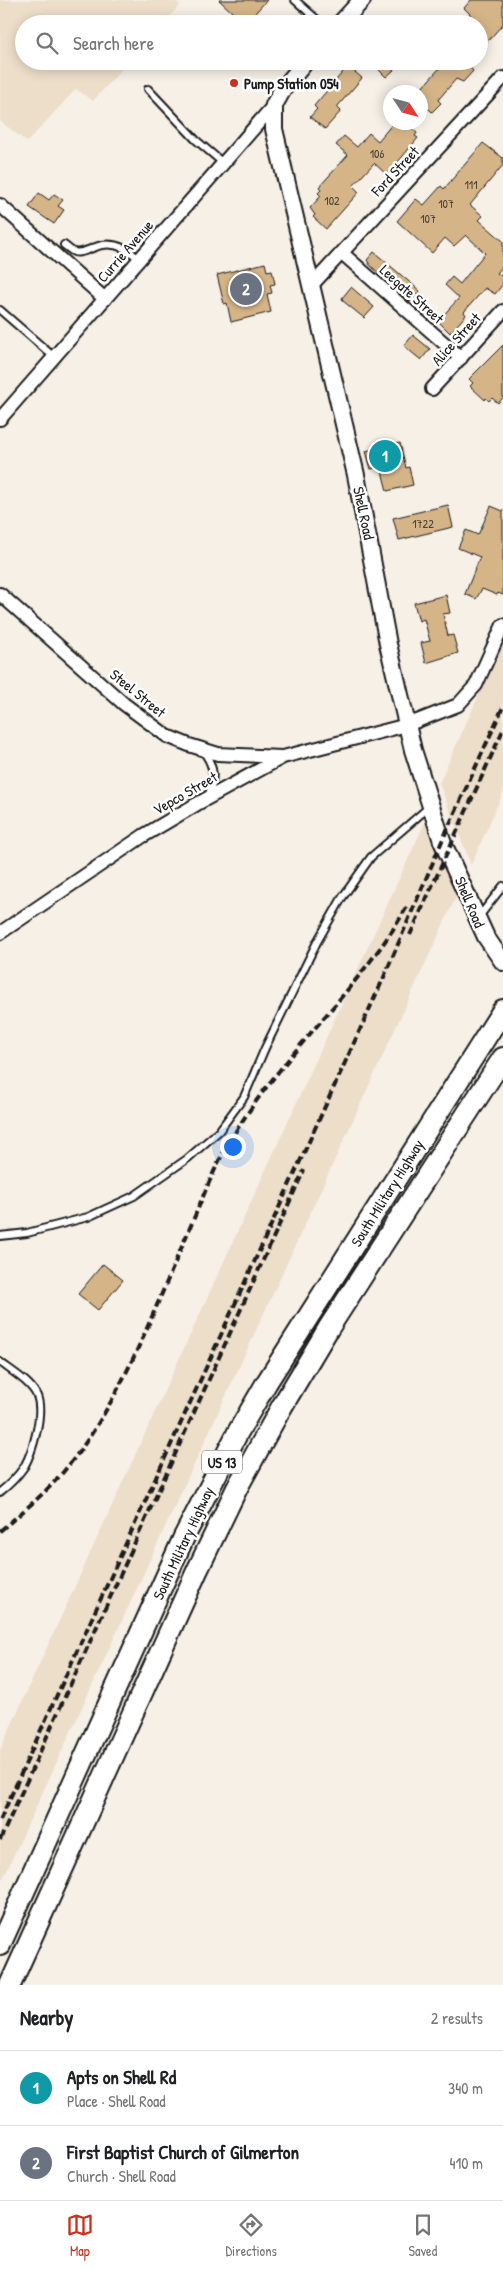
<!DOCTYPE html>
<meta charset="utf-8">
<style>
:root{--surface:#fff;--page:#f6f6f6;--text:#202124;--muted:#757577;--line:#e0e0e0;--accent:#c8321e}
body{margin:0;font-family:"Patrick Hand",sans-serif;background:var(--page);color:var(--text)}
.compass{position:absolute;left:383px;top:85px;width:45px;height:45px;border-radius:50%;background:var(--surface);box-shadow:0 2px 12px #0003;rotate:126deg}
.you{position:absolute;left:232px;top:1146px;width:18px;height:18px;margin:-12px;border:4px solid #fff;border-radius:50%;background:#1a73e8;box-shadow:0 0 0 8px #1a73e833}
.badge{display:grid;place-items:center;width:32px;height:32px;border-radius:50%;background:var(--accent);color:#fff;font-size:16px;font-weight:700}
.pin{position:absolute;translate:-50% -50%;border:2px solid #fff;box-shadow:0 1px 5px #0006}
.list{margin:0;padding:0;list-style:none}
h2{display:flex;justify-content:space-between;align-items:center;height:65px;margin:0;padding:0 20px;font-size:21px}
h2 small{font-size:16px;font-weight:400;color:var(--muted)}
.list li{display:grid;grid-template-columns:32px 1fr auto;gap:15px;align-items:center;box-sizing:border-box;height:75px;padding:0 20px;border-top:1px solid var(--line)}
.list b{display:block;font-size:19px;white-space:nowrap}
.list p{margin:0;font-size:16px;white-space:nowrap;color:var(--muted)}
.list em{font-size:16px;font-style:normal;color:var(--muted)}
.icon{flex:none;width:28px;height:28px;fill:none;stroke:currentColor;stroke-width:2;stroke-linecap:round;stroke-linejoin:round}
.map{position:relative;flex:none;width:503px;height:1985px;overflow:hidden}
.search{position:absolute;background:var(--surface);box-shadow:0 2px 12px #0003;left:15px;right:15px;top:15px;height:55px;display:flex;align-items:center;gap:12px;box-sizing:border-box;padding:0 18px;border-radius:28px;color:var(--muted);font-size:19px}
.sheet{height:215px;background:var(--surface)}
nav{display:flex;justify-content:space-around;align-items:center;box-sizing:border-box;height:70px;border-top:1px solid var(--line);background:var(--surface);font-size:14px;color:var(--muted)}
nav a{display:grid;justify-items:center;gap:2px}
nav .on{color:var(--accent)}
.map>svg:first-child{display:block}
</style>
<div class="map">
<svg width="503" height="1985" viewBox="0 0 503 1985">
<rect width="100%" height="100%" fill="#f7f0e7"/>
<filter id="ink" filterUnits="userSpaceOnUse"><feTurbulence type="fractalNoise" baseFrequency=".02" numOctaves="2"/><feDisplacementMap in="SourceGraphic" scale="10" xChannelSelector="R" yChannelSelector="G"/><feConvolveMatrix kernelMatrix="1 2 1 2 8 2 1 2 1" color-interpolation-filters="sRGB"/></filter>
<g filter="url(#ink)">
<g fill="#eddeca">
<polygon points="0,0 175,0 180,5 163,24 24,24 24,61 129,61 93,101 76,89 27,142 0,121"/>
<polygon points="503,642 503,793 471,865 439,783"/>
<polygon points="426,820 457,895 0,1885 0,1750"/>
</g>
<g fill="#d5b488" stroke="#1c1c1c">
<polygon points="219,0 267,0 245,24"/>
<polygon points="471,0 503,0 503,24 479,51 479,24 463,24 471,15 464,8"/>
<polygon points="446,61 464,61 473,71 463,82 456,79 438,100 441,103 432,112 429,109 420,118 420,90"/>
<polygon points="386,63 394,70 386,77 379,70"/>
<polygon points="348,66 362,78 337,107 341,111 325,129 310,117 317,109 314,106"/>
<polygon points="394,122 404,122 417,133 415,136 418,138 387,175 374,163 353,186 359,192 326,229 313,217 315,215 310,208 321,196 318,193 321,190 319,187 348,155 336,145 344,136 357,147 369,133 378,141"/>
<polygon points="483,143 503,158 503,165 470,205 483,216 479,220 503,241 503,266 497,273 503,277 503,284 495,294 485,288 464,312 466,315 450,333 438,321 459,298 445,285 452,277 460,284 485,253 466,235 454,246 445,238 432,253 397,221 416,199 424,205 441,186 444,189"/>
<polygon points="39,193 49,200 54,194 63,200 58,206 64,210 54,224 29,207"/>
<polygon points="374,252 420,291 410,302 370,265 367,260"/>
<polygon points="265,263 267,271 272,270 275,284 270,285 272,293 267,294 271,312 231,322 227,303 224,304 217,275"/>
<polygon points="351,287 374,307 364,318 343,301 342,298"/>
<polygon points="413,335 430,349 421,360 404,346"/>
<polygon points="503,345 503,398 498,403 492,398 489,401 486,398 485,400 470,386 473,383 469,379"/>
<polygon points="400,443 406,468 409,467 413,485 387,491 381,467 371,469 366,451"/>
<polygon points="448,505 453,527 399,540 393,518"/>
<polygon points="491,506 503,511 503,595 498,593 497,595 482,589 476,599 465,594 480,557 458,548 466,530 478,535"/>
<polygon points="446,595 450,613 443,614 448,636 453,635 458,653 426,663 421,643 430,641 424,619 419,621 414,603"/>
<polygon points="103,1264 123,1280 98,1310 78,1294"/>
</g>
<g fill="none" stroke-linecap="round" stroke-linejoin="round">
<defs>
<g id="service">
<polyline points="295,0 322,24"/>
<polyline points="148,89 196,140 223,163"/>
<path d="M64,245C67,247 71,251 74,252C81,254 87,250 93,248C110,240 126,247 139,259"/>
<polyline points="0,310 54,357"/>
<path d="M203,751C215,767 215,778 208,797"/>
<polyline points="478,918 503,886"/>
<polyline points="0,1236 27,1233 88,1217 134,1196 187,1159 219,1131 244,1097 265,1048 317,942 342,898 371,857 429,807"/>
<path d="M0,1362C11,1371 31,1382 37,1396C44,1413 33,1451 24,1467C17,1477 9,1485 0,1492"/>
</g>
<g id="minor">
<polyline points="0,205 105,299"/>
<polyline points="342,253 461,358"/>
<polyline points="311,286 503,78"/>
<polyline points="432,389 503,311"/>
<polyline points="0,419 274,105"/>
<polyline points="0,594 124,704 167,736 189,745 218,754 282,757"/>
<polyline points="0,933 143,836 197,804 283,757 407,725 458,705 476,685 503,625"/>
</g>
<g id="tertiary">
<polyline points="340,24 362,0"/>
<polyline points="306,61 283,89 274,105 274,129 356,475 388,644 413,750 442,841 486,937 503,962"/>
</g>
<g id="primary">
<polyline points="0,1945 184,1537 238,1432 267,1382 503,1010"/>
<polyline points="10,1985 197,1571 237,1488 281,1408 328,1329 503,1058"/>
</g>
</defs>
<use href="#service" stroke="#1c1c1c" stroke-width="10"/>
<use href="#minor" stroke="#1c1c1c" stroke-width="16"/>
<use href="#tertiary" stroke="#1c1c1c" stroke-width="20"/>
<use href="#primary" stroke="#1c1c1c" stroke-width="24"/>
<use href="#service" stroke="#fff" stroke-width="6"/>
<use href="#minor" stroke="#fff" stroke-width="12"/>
<use href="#tertiary" stroke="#fff" stroke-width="16"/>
<use href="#primary" stroke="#fff" stroke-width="20"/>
<g stroke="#1c1c1c" stroke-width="4" stroke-dasharray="8 4" stroke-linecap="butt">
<polyline points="410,935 503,730"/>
<path d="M0,1531C22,1512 45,1494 64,1471C120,1404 151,1317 186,1237C200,1205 212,1171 230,1141C280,1055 359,991 408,905"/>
<polyline points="0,1820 384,977 442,841 503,707"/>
<polyline points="0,1840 304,1170"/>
</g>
</g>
</g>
<circle fill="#c8321e" stroke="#fff" stroke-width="2" cx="234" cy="83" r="5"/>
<g text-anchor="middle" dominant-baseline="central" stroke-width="5" stroke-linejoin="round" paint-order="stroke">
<g font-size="12" fill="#4a4237">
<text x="377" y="153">106</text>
<text x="471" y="184">111</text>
<text x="332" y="200">102</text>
<text x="446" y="203">107</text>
<text x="428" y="218">107</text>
<text x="423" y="523">1722</text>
</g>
<rect fill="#fff" stroke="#606060" stroke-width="1" x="202" y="1450.5" width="40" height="23" rx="4"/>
<g font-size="14" font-weight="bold" fill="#1c1c1c">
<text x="222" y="1462">US 13</text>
</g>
<g font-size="15" font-weight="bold" fill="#1c1c1c" stroke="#fff" text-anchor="start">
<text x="244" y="83">Pump Station 054</text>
</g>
<g font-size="15" fill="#1c1c1c" stroke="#fff">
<text transform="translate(395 171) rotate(-47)">Ford Street</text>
<text transform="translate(125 251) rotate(-49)">Currie Avenue</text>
<text transform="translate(412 294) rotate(42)">Leegate Street</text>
<text transform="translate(456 339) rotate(-48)">Alice Street</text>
<text transform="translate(364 513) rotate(78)">Shell Road</text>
<text transform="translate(138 693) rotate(39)">Steel Street</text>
<text transform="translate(185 793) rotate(-30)">Vepco Street</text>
<text transform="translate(470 902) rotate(67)">Shell Road</text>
<text transform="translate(387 1193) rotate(-58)">South Military Highway</text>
<text transform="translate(183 1543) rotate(-65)">South Military Highway</text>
</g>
</g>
</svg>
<svg class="compass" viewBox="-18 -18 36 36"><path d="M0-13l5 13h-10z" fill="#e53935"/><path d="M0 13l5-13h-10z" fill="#757577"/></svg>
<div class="you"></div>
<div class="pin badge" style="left:385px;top:456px;background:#0f9aa8">1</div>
<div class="pin badge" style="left:246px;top:289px;background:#6b7280">2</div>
<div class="search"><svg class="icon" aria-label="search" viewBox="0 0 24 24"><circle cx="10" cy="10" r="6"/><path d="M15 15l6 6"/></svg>Search here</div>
</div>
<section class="sheet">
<h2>Nearby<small>2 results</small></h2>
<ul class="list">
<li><span class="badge" style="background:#0f9aa8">1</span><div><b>Apts on Shell Rd</b><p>Place · Shell Road</p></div><em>340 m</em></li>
<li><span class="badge" style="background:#6b7280">2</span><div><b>First Baptist Church of Gilmerton</b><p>Church · Shell Road</p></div><em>410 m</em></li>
</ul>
</section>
<nav>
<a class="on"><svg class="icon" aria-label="map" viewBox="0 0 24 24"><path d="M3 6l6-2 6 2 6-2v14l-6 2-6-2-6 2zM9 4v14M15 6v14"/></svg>Map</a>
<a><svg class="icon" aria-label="directions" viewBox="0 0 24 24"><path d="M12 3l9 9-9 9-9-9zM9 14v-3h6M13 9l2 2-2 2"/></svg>Directions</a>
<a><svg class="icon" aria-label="saved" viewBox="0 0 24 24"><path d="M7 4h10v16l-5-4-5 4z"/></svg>Saved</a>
</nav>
